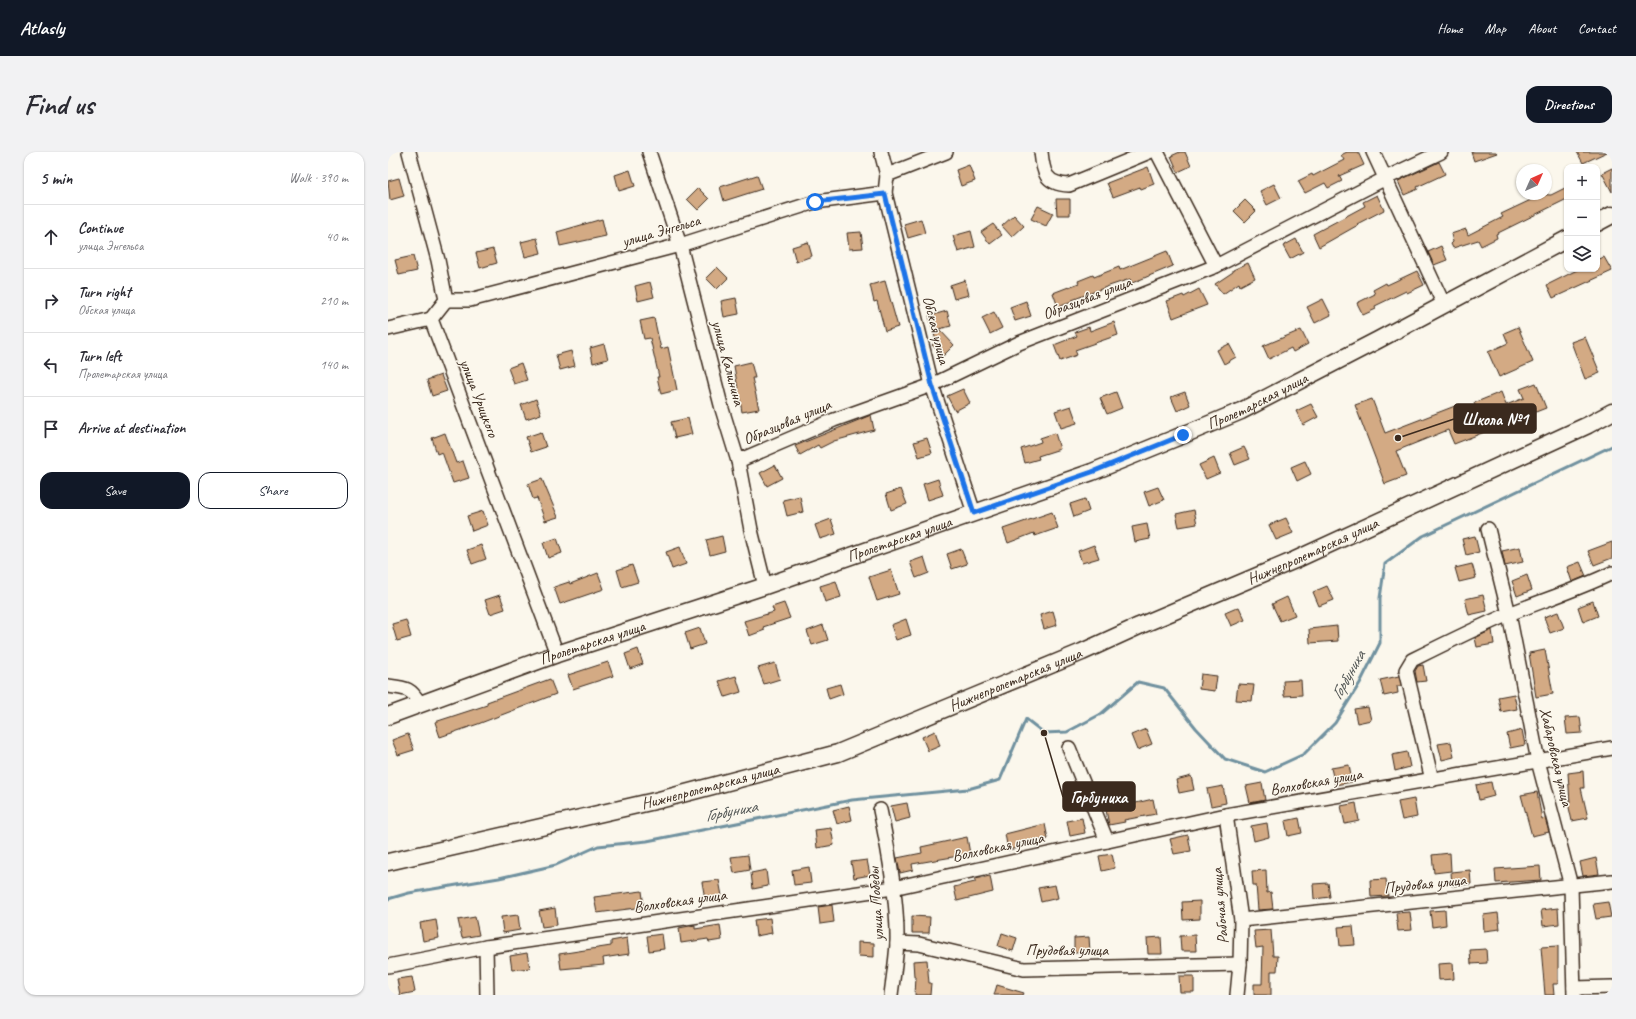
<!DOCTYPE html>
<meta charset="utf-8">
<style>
:root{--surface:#fff;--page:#f2f2f3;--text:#2b2b33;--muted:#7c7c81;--line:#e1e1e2;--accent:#111827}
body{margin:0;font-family:Caveat,sans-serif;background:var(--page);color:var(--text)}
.controls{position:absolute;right:12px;top:12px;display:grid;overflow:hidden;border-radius:8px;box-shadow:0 1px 3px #0004}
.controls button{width:36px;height:36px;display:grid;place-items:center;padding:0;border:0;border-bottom:1px solid var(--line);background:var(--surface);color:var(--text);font:20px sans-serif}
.compass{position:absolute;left:1128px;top:12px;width:36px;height:36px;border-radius:50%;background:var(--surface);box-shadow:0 1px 3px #0004;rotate:45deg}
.stop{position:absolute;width:12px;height:12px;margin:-9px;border:3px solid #1a73e8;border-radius:50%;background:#fff}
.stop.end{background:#1a73e8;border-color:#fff;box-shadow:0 1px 4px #0008}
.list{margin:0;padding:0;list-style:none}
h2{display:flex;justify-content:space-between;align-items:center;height:52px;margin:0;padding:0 16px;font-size:17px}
h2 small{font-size:13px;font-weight:400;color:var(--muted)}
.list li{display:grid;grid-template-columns:26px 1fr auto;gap:12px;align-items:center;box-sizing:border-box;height:64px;padding:0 16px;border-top:1px solid var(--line)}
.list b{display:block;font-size:15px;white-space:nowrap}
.list p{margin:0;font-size:13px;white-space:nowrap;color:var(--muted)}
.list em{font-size:13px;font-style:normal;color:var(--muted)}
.actions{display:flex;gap:8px;padding:12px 16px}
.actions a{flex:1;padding:9px 0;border:1px solid var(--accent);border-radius:12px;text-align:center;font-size:14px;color:var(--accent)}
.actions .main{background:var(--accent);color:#fff}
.icon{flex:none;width:22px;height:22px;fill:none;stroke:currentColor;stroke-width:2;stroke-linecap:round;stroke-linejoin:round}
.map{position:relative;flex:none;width:1224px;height:843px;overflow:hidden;border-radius:12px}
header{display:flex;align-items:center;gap:24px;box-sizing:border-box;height:56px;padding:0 20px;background:var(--accent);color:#fff}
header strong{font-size:19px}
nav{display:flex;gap:22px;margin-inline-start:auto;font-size:14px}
.intro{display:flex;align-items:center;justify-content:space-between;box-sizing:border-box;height:96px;padding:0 24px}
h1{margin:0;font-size:28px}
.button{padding:10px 18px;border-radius:12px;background:var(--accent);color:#fff;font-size:14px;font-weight:700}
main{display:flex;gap:24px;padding:0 24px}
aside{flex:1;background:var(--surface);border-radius:12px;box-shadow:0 1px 3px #0004}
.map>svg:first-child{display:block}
</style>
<header>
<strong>Atlasly</strong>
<nav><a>Home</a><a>Map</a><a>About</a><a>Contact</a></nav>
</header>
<div class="intro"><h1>Find us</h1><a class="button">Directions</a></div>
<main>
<aside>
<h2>5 min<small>Walk · 390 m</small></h2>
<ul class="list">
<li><svg class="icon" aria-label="ahead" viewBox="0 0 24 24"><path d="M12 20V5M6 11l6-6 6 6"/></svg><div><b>Continue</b><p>улица Энгельса</p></div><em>40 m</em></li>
<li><svg class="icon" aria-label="right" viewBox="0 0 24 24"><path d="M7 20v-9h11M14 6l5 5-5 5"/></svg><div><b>Turn right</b><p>Обская улица</p></div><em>210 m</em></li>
<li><svg class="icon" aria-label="left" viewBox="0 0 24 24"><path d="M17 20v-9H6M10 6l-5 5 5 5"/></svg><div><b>Turn left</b><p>Пролетарская улица</p></div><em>140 m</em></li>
<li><svg class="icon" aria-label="arrive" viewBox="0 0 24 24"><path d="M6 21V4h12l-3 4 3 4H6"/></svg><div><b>Arrive at destination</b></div></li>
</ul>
<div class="actions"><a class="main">Save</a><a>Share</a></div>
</aside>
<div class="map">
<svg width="1224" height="843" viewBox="0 0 1224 843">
<rect width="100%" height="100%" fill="#fbf7ec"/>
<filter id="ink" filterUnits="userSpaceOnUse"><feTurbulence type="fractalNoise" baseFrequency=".025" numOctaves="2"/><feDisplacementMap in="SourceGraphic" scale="8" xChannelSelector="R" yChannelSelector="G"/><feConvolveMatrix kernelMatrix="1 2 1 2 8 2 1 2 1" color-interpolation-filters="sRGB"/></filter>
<g filter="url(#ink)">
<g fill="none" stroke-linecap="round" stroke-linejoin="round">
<polyline stroke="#70919f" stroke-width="3" points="0,747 21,741 111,726 168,713 210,694 259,689 464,648 580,637 612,628 638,567 656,581 679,580 713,562 750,530 776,536 808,576 837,607 877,620 916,602 947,571 972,531 992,491 992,446 997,412 1035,384 1224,294"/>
</g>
<g fill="#d3aa84" stroke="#3b2a1e">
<polygon points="792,0 797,0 803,14 790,20 783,4"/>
<polygon points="959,0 970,0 976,13 951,24 954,29 940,36 937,31 917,41 910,29 924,22 925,24 956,8 953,3"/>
<polygon points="1083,0 1108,0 1109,1 1086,9"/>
<polygon points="1189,0 1219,0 1195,11"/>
<polygon points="1051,10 1057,22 1029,35 1030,37 1016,43 1010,29"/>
<polygon points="581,13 587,29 573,34 568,18"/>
<polygon points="760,15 766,32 753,37 752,35 725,45 719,31"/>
<polygon points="1224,16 1224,40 1214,21"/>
<polygon points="242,18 247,34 231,39 227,23"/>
<polygon points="369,23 374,37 336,49 332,35"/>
<polygon points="11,26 16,44 2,48 0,29"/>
<polygon points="886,32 893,46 879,53 872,39"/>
<polygon points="1179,35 1179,47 1108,82 1109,86 1093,94 1090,88 1065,96 1063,92 1065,90 1063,82 1078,77 1080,83 1115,65 1113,62 1147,46 1145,42 1163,43"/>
<polygon points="310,36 321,47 310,58 299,47"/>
<polygon points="989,43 996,58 969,72 970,73 931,95 925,82 977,54 975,50"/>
<polygon points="668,47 682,47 682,63 669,63"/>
<polygon points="857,48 868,59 857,70 846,59"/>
<polygon points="650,54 665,61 658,74 643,67"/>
<polygon points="626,63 636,74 624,85 614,74"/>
<polygon points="214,67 218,84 172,94 169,80"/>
<polygon points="533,67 537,81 520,86 516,72"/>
<polygon points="605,72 614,83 602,92 593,80"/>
<polygon points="583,79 587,95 570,100 565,84"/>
<polygon points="473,80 475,96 461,97 459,81"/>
<polygon points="149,86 153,101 137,105 133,90"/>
<polygon points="908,87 915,100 902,107 895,94"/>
<polygon points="420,90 424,104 408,110 404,95"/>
<polygon points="1053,94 1059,108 1046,113 1040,100"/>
<polygon points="105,97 109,111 92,116 88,101"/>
<polygon points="779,99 785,114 744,131 742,127 721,134 684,148 684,150 670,155 665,141 691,131 690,129 705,123 706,125 731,115 732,118"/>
<polygon points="25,104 29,119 11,123 7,108"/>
<polygon points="1216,105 1224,119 1165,146 1159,133 1191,117 1209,117 1209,108"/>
<polygon points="860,111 867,126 852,134 851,131 835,142 827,132 845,120 845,118"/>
<polygon points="329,115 340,126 329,137 318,126"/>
<polygon points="1029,119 1036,133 1019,141 1018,139 987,154 988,157 975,163 969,151 987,142 985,138 998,131 999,133"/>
<polygon points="577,128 581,143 566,147 562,133"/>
<polygon points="497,129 510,175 497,179 489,149 486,150 482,133"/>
<polygon points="262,130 266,145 250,149 247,134"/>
<polygon points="811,137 819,153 785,166 779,149 795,143 796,145"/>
<polygon points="348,146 351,162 336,165 333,149"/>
<polygon points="935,147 943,163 927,171 919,155"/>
<polygon points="638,149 643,164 627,169 622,155"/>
<polygon points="559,159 563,174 551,177 566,193 555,204 544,193 548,189 541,164"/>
<polygon points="606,160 614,176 602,182 594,166"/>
<polygon points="266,166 273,197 280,195 289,238 273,242 269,225 271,225 262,186 256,187 252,169"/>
<polygon points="726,170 730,183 687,198 689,203 672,209 666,193 689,184 687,180 701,175 702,179"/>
<polygon points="1130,175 1145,210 1111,225 1100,200 1120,191 1116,181"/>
<polygon points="913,178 920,192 905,200 903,196 881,207 875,194"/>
<polygon points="1197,185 1212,221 1197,227 1183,190"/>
<polygon points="216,192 220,207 205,211 202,196"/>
<polygon points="841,192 848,205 836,212 829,198"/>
<polygon points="183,199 187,214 172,218 168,203"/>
<polygon points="363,210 367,226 364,226 371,257 354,260 346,214"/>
<polygon points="133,211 139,228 126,232 120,216"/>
<polygon points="53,223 59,239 44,244 39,228"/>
<polygon points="1148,231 1158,256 1066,292 1060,278 1008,299 1018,324 997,332 967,253 984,247 997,281 1067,254 1073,270 1091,263 1086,251 1113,240 1118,253 1136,246 1132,237"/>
<polygon points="575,237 582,251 567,259 559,244"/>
<polygon points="728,240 734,256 719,262 712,246"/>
<polygon points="797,240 802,253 789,259 783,245"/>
<polygon points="148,247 153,262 138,267 133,253"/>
<polygon points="923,252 930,265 915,273 908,259"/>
<polygon points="683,254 689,271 673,276 667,259"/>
<polygon points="483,263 486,278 446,289 432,296 430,293 412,303 407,294"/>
<polygon points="300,266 304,282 287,286 283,270"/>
<polygon points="153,280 158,295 143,300 138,285"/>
<polygon points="57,281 68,311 75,309 81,326 65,331 54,300 49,302 44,286"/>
<polygon points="667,281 672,297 650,304 651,307 637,311 633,297 653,290 652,286"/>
<polygon points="539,286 544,301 531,305 526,290"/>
<polygon points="856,295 862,307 847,313 842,301"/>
<polygon points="826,306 832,321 818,327 811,313"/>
<polygon points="917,309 923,322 909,329 903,315"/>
<polygon points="387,313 394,326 379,334 372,321"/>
<polygon points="154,327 170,365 157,369 149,346 145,347 140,332"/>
<polygon points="550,327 555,343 540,348 535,332"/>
<polygon points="770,335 776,348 761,354 756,340"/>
<polygon points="513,337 519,352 503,358 498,342"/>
<polygon points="412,344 415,360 399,364 395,348"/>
<polygon points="697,347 701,359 686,365 682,352"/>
<polygon points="806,358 809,372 791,375 788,362"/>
<polygon points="95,359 100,373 84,379 79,364"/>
<polygon points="664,360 670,376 647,384 646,381 620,391 615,377"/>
<polygon points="898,366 905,381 888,388 881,373"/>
<polygon points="443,367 448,382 432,387 427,373"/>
<polygon points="759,372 762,387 747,390 744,375"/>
<polygon points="334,384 337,399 322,403 318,388"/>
<polygon points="1087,384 1091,400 1078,403 1074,387"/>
<polygon points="169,386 174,401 160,406 155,391"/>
<polygon points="1224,390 1224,406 1206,413 1200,399"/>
<polygon points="93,393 98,407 84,412 79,398"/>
<polygon points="706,393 711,406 694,411 690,399"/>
<polygon points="292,395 298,412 284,417 278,400"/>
<polygon points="1132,395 1135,410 1117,414 1114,399"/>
<polygon points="573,397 579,412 564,417 559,402"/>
<polygon points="536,405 541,421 528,426 522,410"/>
<polygon points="1192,410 1198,424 1184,430 1179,415"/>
<polygon points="1084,412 1088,426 1071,430 1067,416"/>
<polygon points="244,413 250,430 234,435 229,418"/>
<polygon points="503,418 511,442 489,449 481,425"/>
<polygon points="210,421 216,437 172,452 166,435 181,430 182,432"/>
<polygon points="1139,423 1144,438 1129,444 1124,429"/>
<polygon points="448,429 453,445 437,450 432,434"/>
<polygon points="939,434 946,448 931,454 925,440"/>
<polygon points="112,443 117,457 102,462 97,448"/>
<polygon points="1095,443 1099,459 1081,463 1077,447"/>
<polygon points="899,445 907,463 892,469 884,452"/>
<polygon points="1205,449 1210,464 1195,470 1190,455"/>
<polygon points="396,451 402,466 375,475 377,478 361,484 356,469 386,460 384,455"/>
<polygon points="851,455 857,468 843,474 837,461"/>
<polygon points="665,459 669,473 656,477 652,463"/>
<polygon points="1170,460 1176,476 1162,481 1156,465"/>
<polygon points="518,467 523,483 508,488 503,473"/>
<polygon points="18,468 23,485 9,489 4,472"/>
<polygon points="435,473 440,488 424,493 419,479"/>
<polygon points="949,474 950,489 922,491 921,477"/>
<polygon points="312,476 317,492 302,497 297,481"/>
<polygon points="1104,478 1106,492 1089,495 1087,486"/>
<polygon points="250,497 255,512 242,517 237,502"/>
<polygon points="1157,498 1165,542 1148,545 1141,501"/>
<polygon points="220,510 225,524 185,537 180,523"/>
<polygon points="387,511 392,527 376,532 370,516"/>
<polygon points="1035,513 1038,529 1029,530 1027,519 1030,514"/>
<polygon points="813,522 829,524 827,539 811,537"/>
<polygon points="348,524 353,540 337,545 331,529"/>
<polygon points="1011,524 1013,534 1009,534 1010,541 996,544 992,528"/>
<polygon points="162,527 168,542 90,572 52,585 47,570 99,553 99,550"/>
<polygon points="913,528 914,543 896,544 895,529"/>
<polygon points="452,532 455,542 441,547 438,536"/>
<polygon points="850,532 866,533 864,549 848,548"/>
<polygon points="1126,542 1129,557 1113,560 1110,545"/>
<polygon points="980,555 983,568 969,571 966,557"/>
<polygon points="1192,565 1194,581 1179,582 1177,566"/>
<polygon points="758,577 764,592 749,598 743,583"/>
<polygon points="1134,578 1137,593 1122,596 1119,582"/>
<polygon points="547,579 552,594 540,599 534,585"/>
<polygon points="20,582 26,598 10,603 4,588"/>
<polygon points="1063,590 1066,605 1054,608 1050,592"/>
<polygon points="1019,600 1022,615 1007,619 1004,603"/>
<polygon points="961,613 964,630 947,633 943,616"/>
<polygon points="1195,619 1196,636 1193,636 1200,666 1184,669 1180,651 1182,651 1180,621"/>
<polygon points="803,624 806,638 791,641 788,628"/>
<polygon points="1103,630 1106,644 1091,648 1088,633"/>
<polygon points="874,631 877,648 862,651 858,634"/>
<polygon points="835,634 838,651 823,654 819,637"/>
<polygon points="1149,640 1154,667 1157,666 1161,680 1144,684 1133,643"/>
<polygon points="765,647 768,662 736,668 737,670 721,673 718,658"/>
<polygon points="1026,647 1029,665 1014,668 1010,650"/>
<polygon points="519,651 522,666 507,670 503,654"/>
<polygon points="968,651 971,669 957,672 953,654"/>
<polygon points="461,654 464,668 449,672 445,658"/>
<polygon points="694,666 697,681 682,684 679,669"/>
<polygon points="911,666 914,681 900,684 897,669"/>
<polygon points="879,671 881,685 866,689 863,674"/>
<polygon points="657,672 660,687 633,692 634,695 620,698 617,682"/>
<polygon points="443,676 446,693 429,696 427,678"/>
<polygon points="800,683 803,699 786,702 782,687"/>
<polygon points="579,685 582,702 524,712 525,718 512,721 509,706 534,701 533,695"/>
<polygon points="1062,701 1063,719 1046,721 1044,703"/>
<polygon points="724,702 727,716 714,719 711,704"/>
<polygon points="360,703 362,718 346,721 343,705"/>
<polygon points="1208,706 1211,722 1195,724 1192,710"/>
<polygon points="479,708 482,723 466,726 463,710"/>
<polygon points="1152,714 1153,728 1108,731 1107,717"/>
<polygon points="421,715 423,731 406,733 404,718"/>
<polygon points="378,718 380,734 365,737 363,721"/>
<polygon points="878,718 879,741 883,740 885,757 870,758 868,733 865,733 864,719"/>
<polygon points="1082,718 1083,732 1064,734 1063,720"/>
<polygon points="602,724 605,740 569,749 566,735 587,730 587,727"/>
<polygon points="998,727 1000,744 983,745 982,728"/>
<polygon points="331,728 334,744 317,747 314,730"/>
<polygon points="940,731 942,745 926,747 925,732"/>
<polygon points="667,733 670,746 653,750 650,736"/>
<polygon points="254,739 256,755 209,761 206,745"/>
<polygon points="812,749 812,767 795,768 794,750"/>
<polygon points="1220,750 1223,765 1208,767 1205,752"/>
<polygon points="444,753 446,770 432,772 430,755"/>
<polygon points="167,756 169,773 154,775 151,759"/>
<polygon points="1170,756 1171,772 1155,774 1153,758"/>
<polygon points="1057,758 1058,773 1044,775 1042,759"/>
<polygon points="1022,760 1024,778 1010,779 1008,761"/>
<polygon points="1110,761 1112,777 1096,779 1095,763"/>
<polygon points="130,763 132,778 115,781 113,765"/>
<polygon points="524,764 542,765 541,781 524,781"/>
<polygon points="87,765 91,783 74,786 70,768"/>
<polygon points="382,766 384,781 368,784 366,768"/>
<polygon points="48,768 51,786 35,789 32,771"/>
<polygon points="307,773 307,777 332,773 334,788 321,790 320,787 293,791 291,776"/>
<polygon points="965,774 967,793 952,794 950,775"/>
<polygon points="883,778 885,804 890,804 889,819 883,819 883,843 866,843 866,832 874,832 875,795 868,796 866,779"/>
<polygon points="614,781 629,786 625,799 610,794"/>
<polygon points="274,782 276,797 261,799 259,784"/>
<polygon points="807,783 808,799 793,799 792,784"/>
<polygon points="701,785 702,800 686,801 686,786"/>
<polygon points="773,785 774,802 760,802 759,786"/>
<polygon points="239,786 241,802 215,806 216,813 173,817 171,802 223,794 223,789"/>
<polygon points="470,790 486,791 486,805 470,804"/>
<polygon points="1170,794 1170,832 1165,832 1166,843 1157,843 1153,795"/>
<polygon points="1098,797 1099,811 1083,812 1082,798"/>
<polygon points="139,801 142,816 124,818 122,804"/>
<polygon points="539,808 541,831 543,831 542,843 527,843 528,825 526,825 525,809"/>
<polygon points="1065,811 1066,827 1051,828 1050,812"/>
<polygon points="791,824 806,824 806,840 792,840"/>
<polygon points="24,825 27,840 12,843 9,827"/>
<polygon points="609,833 636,841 635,843 606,843"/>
</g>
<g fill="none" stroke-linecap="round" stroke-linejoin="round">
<defs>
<g id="minor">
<polyline points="21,0 50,108 58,148 43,167 169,502"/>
<polyline points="261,0 292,93 334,257 350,309 363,378 377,434"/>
<polyline points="493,0 499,23 497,41 544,233 586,361"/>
<path d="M653,0C655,20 657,32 681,33L761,0"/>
<polyline points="769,0 828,114"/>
<polyline points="985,0 1056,153"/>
<polyline points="499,23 558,0"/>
<polyline points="58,148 82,148 292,93 427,50 497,41"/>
<polyline points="0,177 43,167"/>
<polyline points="350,309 446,268 544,233 631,191 828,114 998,26 1053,0"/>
<polyline points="1100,377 1121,462 1150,609 1183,734 1186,843"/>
<path d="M0,534C18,536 23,536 32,552"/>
<polyline points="681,596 719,689"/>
<path d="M1044,628L1018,518L1024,508C1056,492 1088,476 1121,462C1156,448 1191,437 1224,421"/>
<path d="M492,658C501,700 510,749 509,791C508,809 505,826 503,843"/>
<polyline points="838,663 853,768 852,812 849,843"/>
<polyline points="853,768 1224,729"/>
<polyline points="509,791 531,792 636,817 852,812"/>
<polyline points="98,795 99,843"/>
<polyline points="0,814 98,795 505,736 838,663 1224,596"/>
<polyline points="1186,836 1224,835"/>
</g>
<g id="major">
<polyline points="1209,71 1224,63"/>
<path id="s1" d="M0,564L169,502L377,434L704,320L795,283L853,259L990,188L1179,87"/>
<path id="s2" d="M0,710L271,648L450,601L694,500L751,474L907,408L1200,273L1224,260"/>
</g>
</defs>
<use href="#minor" stroke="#3b2a1e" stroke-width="16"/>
<use href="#major" stroke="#3b2a1e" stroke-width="19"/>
<use href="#minor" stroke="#fbf7ec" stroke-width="13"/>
<use href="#major" stroke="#fbf7ec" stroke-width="16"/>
</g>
</g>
<g fill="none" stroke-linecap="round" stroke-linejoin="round" filter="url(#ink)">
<polyline stroke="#1a73e8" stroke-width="5" points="427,50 497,42 544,233 586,361 704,320 795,283"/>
</g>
<g text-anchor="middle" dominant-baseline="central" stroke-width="3" stroke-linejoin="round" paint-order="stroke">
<g font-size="16" fill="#3b2a1e" stroke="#fbf7ec">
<text transform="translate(273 79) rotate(-16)">улица Энгельса</text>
<text transform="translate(699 146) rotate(-21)">Образцовая улица</text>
<text transform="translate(548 178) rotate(76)">Обская улица</text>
<text transform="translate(340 211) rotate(75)">улица Калинина</text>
<text transform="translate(91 246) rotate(69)">улица Урицкого</text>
<text stroke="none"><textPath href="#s1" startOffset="925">Пролетарская улица</textPath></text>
<text transform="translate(399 270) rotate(-23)">Образцовая улица</text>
<text stroke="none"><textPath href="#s1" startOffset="541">Пролетарская улица</textPath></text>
<text stroke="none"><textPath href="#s2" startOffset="979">Нижнепролетарская улица</textPath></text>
<text stroke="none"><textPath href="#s1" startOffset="217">Пролетарская улица</textPath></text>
<text stroke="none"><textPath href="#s2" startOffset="655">Нижнепролетарская улица</textPath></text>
<text transform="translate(1168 605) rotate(77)">Хабаровская улица</text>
<text transform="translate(928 630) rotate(-10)">Волховская улица</text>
<text stroke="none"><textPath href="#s2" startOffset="331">Нижнепролетарская улица</textPath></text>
<text transform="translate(610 695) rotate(-12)">Волховская улица</text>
<text transform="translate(1037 732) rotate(-6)">Прудовая улица</text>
<text transform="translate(292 749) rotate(-8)">Волховская улица</text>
<text transform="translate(488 752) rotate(-94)">улица Победы</text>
<text transform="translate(832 754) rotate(-95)">Рабочая улица</text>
<text x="679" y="798">Прудовая улица</text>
</g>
<g font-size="17" font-style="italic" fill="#515554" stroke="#fbf7ec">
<text transform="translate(960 523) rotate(-61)">Горбуниха</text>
<text transform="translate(343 659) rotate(-11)">Горбуниха</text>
</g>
</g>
<path fill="none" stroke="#3b2a1e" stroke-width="1.5" d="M1010 286L1066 267M656 581L675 645"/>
<g fill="#3b2a1e" stroke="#fbf7ec" stroke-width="1.5">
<circle cx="1010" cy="286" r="4"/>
<circle cx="656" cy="581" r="4"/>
</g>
<g fill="#3b2a1e" stroke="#3b2a1e" stroke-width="1.5">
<rect x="1066" y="252" width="82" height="29" rx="4"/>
<rect x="675" y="630" width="72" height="29" rx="4"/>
</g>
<g font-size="17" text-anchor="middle" font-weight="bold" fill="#fff">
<text x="1107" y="273">Школа №1</text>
<text x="711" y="651">Горбуниха</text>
</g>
</svg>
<div class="controls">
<button>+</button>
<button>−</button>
<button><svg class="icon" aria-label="layers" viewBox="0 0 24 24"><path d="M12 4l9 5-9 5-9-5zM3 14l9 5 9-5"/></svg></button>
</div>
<svg class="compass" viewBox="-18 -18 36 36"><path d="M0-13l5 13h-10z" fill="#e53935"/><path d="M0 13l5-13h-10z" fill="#7c7c81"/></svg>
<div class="stop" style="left:427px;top:50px"></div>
<div class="stop end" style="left:795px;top:283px"></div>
</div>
</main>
